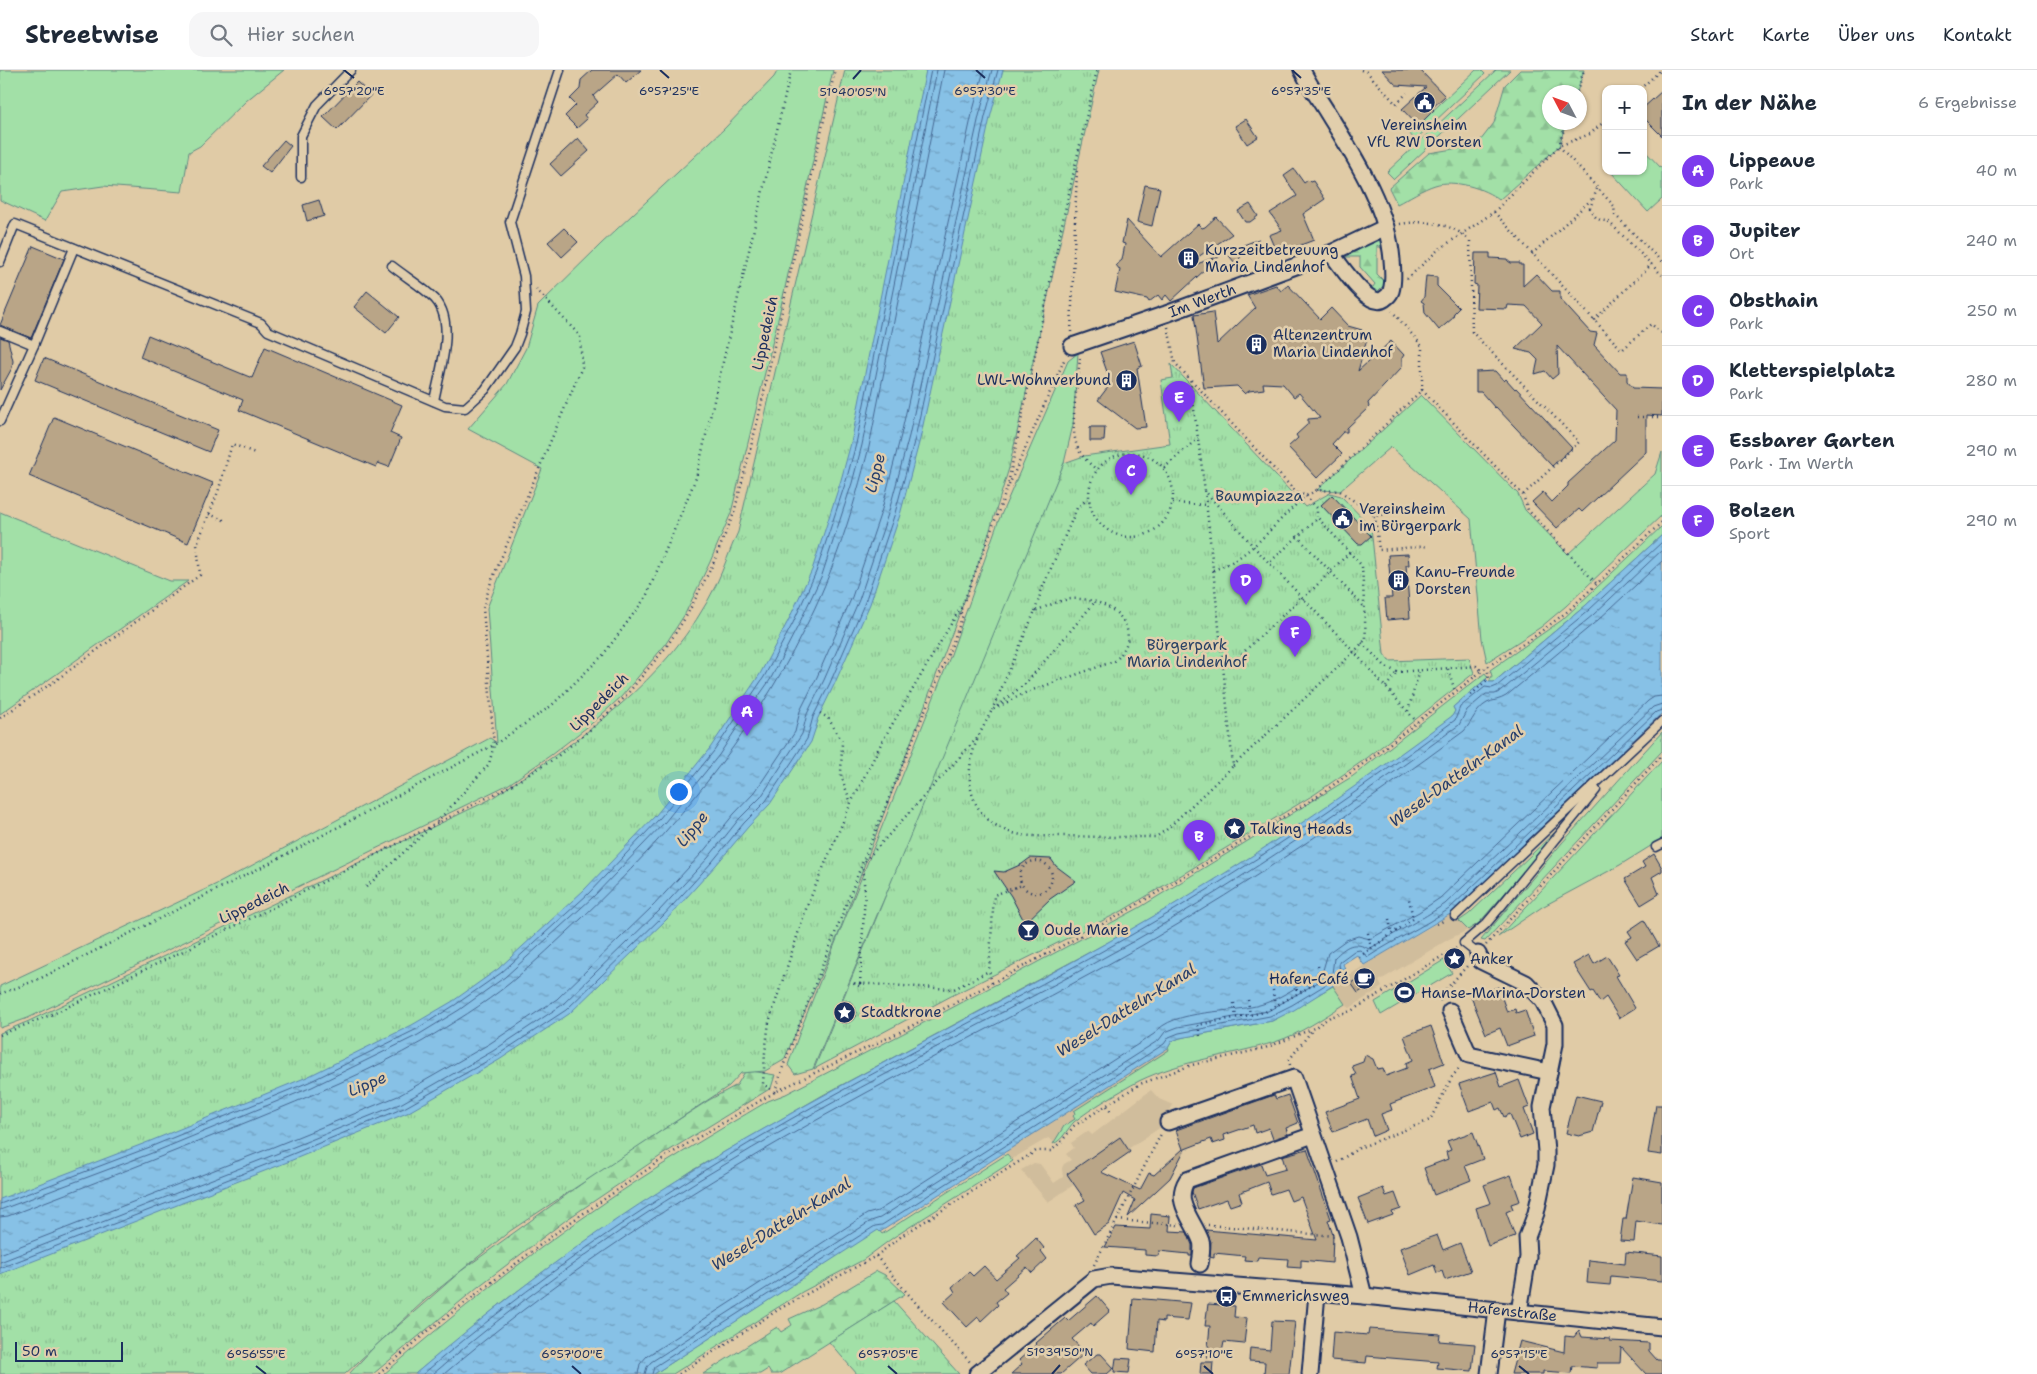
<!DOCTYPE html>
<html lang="de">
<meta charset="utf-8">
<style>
:root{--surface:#fff;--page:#f6f6f7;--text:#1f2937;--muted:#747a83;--line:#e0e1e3;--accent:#7c3aed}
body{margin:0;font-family:"Shantell Sans",sans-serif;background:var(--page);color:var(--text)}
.controls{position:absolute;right:15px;top:15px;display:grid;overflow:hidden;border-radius:10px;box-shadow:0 1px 4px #0004}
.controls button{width:45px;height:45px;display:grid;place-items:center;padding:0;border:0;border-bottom:1px solid var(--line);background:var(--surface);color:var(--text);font:25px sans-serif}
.compass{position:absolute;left:1542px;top:15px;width:45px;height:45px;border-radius:50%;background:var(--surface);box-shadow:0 1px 4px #0004;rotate:311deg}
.scale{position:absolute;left:15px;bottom:12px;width:108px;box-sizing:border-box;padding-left:5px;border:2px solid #1b2f5e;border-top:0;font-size:14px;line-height:18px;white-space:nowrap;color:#1b2f5e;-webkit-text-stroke:4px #e1ceac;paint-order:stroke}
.you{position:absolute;left:678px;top:721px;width:18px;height:18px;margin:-12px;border:4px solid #fff;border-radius:50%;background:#1a73e8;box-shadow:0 0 0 8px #1a73e833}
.badge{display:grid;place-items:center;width:32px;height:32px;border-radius:50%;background:var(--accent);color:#fff;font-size:16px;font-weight:700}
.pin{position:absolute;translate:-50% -41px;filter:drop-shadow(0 1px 2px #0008)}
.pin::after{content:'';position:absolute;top:26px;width:18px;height:15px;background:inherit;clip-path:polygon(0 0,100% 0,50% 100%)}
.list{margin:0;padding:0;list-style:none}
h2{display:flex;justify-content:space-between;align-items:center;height:65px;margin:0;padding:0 20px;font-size:21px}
h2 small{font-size:16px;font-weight:400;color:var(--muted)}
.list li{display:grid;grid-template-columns:32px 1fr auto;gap:15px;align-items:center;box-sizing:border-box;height:70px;padding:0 20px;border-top:1px solid var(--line)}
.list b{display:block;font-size:19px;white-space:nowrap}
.list p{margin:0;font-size:16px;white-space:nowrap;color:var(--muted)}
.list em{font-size:16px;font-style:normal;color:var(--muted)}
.icon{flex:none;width:28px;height:28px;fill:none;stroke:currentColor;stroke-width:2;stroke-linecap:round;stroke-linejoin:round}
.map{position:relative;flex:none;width:1662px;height:1304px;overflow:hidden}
header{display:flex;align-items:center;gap:30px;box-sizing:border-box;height:70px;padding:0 25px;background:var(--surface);border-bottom:1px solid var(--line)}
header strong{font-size:24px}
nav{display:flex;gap:28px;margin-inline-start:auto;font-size:18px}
.search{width:350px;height:45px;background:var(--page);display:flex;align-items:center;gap:12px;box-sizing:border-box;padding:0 18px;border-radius:15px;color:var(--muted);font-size:19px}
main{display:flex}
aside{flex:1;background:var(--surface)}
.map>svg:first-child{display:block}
</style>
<header>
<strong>Streetwise</strong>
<div class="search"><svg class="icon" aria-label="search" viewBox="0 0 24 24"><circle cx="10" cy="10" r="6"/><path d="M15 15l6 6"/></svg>Hier suchen</div>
<nav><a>Start</a><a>Karte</a><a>Über uns</a><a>Kontakt</a></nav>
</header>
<main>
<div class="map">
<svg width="1662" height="1304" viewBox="0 0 1662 1304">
<defs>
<pattern id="forest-firs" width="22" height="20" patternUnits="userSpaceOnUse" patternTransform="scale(1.25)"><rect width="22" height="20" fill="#a2e0a7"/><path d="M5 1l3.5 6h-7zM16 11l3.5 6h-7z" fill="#8bc092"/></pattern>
<pattern id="park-tufts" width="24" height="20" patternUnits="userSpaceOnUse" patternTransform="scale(1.25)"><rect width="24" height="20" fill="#a2e0a7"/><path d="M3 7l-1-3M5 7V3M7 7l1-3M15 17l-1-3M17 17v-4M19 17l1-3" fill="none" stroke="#8bc092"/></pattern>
<pattern id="water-ripples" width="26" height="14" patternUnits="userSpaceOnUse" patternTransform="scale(1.25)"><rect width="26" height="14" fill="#87c1e6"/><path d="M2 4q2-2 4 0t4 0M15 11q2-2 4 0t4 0" fill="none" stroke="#6e9dbe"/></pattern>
</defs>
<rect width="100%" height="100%" fill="#e0cba6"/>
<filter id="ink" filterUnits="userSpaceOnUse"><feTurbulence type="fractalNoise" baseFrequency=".02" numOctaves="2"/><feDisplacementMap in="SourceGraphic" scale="10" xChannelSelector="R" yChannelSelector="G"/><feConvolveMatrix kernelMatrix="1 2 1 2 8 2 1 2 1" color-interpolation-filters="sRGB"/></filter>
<g filter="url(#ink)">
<g fill="#d0bd9c">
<polygon points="1452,843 1468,860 1449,869 1379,911 1382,917 1350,938 1344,934 1333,916 1386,881 1427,859"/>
<polygon points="1172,971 1173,990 1076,1049 1054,1072 1048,1068 1012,1089 1005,1081 1168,978"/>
<polygon points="1151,1020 1159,1029 1173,1035 1161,1057 1048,1132 1021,1100 1034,1093 1040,1094 1054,1113 1063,1107 1062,1098 1064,1094 1071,1090 1066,1084 1074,1078 1071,1073 1088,1061 1092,1065"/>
</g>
<g fill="#a2e0a7" stroke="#5e8882">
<polygon points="0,0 284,0 246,31 200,76 189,82 182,122 103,116 62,122 45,151 0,130"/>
<polygon points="778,0 833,0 779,245 731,443 710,492 685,544 665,575 621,627 591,654 551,685 509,714 28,948 0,958 0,916 221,812 490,668 497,673 487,538 542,399 468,359 507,314 526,278 538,236 601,174 724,59 774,7"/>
<polygon points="1476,0 1481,0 1485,4 1415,70 1409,63"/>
<polygon points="1496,0 1510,0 1394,109 1387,102"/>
<polygon points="1643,79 1662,99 1662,129 1648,142 1610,101 1643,101"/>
<polygon points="1078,283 1073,355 1064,393 942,698 877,845 813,999 795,1004 788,995 802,956 950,587 998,452 1068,291"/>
<polygon points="1421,325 1518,424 1525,440 1568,484 1655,404 1662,382 1662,445 1566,536 1541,557 1487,592 1482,569 1471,449 1391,377 1340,421 1317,420"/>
<polygon points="0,442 170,511 188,511 0,644"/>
<polygon points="1662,456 1662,465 1585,536 1494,612 1489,612 1492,606 1490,600 1562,550"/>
<path d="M1485,603L1488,607L1486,609L1453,637L1455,641L1453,646L1346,724L1218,809L1129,861L823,1025L693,1100L611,1154L551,1196L503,1232L415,1304H384C453,1245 525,1187 600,1136C654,1098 711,1065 768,1031L786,1024L931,949L1139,838L1353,706Z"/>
<polygon points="1662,662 1662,681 1485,871 1481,870 1562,773"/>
<polygon points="1662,691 1662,769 1620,795 1542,837 1498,867"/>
<polygon points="1554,763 1556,764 1479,853 1468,860 1459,851 1469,844"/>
<polygon points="1444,890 1452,903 1381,945 1375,932"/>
<path d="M1333,916L1345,934C1323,948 1300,964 1275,972C1229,986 1182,990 1139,1011C1120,1021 1090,1039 1074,1052C1067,1059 1063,1070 1053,1074L1064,1056L1075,1049L1073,1046L1075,1044L1074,1041L1169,980L1168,978L1172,971L1180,968L1272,951Z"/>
<polygon points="1007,1084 1013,1091 894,1167 863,1190 802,1222 673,1304 654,1304 878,1159 882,1164"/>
</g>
<g fill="url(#forest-firs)" stroke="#5e8882">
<path d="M1520,0H1584L1577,22H1550V52L1566,53L1559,76L1499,130C1485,118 1453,109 1435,115C1422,119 1409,128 1397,134L1389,118L1429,83L1477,75L1494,53L1505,15Z"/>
<polygon points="1379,168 1387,170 1386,182 1377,175 1377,204 1386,213 1378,221 1370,224 1366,219 1373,217 1375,214 1360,197 1360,187 1346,187"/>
<polygon points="746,1000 775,1005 771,1018 662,1085 566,1150 479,1216 373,1304 349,1304 374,1277 461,1201 602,1099 709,1030 737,1015"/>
<polygon points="877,1201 885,1205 905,1224 779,1304 771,1304 768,1299 760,1304 703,1304 777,1257 781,1262 792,1255 789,1249 822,1234"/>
</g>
<g fill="url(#park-tufts)" stroke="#5e8882">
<path d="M845,0H1099L1009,398L985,476L838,865L784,990L765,1001L741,1003L729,1016L510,1161L425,1230L345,1304H0V963L29,951L489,730C576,672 669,612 716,515C724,498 730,479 738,462Z"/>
<polygon points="1171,294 1305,437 1330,423 1341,426 1371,457 1384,584 1389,591 1469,588 1474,603 1367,688 1315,724 1183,804 1122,841 955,924 814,999 1064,393 1084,386 1170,374 1161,310 1173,308"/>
<polygon points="894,1231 959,1304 857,1304 829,1272"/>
</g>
<g fill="url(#water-ripples)" stroke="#5c87b0">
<polygon points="926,0 1003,0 990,48 920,369 900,445 870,534 834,615 817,650 818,651 811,672 770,734 748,757 716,795 667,849 569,944 499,990 407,1043 280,1095 0,1204 0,1129 148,1072 307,1007 412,955 453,931 498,899 584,820 656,745 710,678 760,604 788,551 812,500 841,410 851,373"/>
<path d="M1662,465V643L1452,843L1364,895L1357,885L1343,894L1348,906L1294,940L1272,951L1180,968L1172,971L1168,978L880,1162L878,1160L654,1304H415C503,1229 596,1159 694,1100C835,1014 984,942 1128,861C1242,797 1348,723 1452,646L1455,641L1453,637L1486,609L1489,612H1494L1585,536Z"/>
</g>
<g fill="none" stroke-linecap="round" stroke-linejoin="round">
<g stroke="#466994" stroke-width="1">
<polyline points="0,1134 150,1077 309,1012 415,960 455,935 501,903 588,824 660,748 714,681 764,607 793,553 816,502 846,411 856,374 931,0"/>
<polyline points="0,1140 152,1083 312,1017 418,965 459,940 505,907 592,828 665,752 719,685 744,647 770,610 798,556 822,505 852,413 862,375 937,0"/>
<path d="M0,1147L8,1146C90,1115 171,1083 252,1050C310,1026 369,1002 423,971C453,953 483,935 510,913C535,893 558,870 582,848C670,764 750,669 804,560C834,502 853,440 869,377L944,0"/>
<polyline points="0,1184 273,1077 398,1026 489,974 557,929 653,836 702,783 734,744 755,722 795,662 800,641 817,607 852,527 882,439 901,365 972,44 984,0"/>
<polyline points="0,1192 276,1084 402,1033 493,981 562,935 659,841 708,788 739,749 761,727 802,664 807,644 824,610 859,530 889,441 909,366 979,46 992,0"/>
<polyline points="0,1198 278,1090 404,1038 496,986 566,940 663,846 712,792 744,753 766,731 807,669 813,647 830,613 865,532 895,443 915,368 985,47 998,0"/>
<path d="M423,1304C531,1212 648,1132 770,1061C889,992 1013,932 1133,864C1246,800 1351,727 1455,650L1460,637L1485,617L1492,618L1497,616L1589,540L1662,472"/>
<path d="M433,1304C516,1233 606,1167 699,1110C840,1023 990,952 1134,871C1248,807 1354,732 1459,655L1467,640L1486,624H1495L1501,621L1593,545L1662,480"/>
<path d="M444,1304C547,1216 660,1140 778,1072C897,1003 1021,944 1141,876C1254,811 1360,738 1464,661C1473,651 1475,640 1487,633C1493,630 1500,630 1506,626L1598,550L1662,491"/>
<path d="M638,1304L640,1294L647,1286L867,1144L878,1141L1154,964C1173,938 1233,944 1263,934C1284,927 1304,912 1323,900L1328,883L1346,870L1358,866L1370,869L1419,842L1440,828L1648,631L1654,627L1662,626"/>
<path d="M645,1304L647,1297L651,1292L871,1151L880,1148L1159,970L1165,962L1178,957L1268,941L1332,904L1334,888C1347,875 1354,871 1369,879C1394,863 1421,850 1445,834L1653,637L1662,634"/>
<path d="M652,1304L654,1297L875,1156L882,1155L1164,974L1169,967L1179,963L1270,946L1292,935L1340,906L1339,892L1354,881L1360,880L1368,887C1394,870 1423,857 1449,839L1656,642L1662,640"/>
</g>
</g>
<g fill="#b9a587" stroke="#1b2f5e">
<polygon points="592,0 641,0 626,13 618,4 593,26 598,32 584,45 587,49 577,58 565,46 576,35 570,29 580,19 581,10"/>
<polygon points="1382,0 1420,0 1445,26 1432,38 1434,40 1418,56 1402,39 1426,17 1396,15"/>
<polygon points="357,12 371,25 337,60 323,47"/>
<polygon points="1662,21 1662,66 1643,47 1643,38"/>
<polygon points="1246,49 1258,67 1247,74 1235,56"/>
<polygon points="578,68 589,81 561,106 550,94"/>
<polygon points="284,70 291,76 270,103 261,96"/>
<polygon points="1294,99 1304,113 1308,110 1310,112 1313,111 1325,129 1303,144 1314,170 1277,184 1269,165 1282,160 1270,143 1297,126 1284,106"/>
<polygon points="1145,115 1160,118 1152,156 1137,152"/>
<polygon points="319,130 324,146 307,151 303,135"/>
<polygon points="1250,134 1258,146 1250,152 1245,152 1238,141"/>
<polygon points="1216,147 1232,164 1195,189 1197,194 1221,185 1171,231 1166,225 1162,230 1158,225 1149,232 1147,229 1115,222 1120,200 1116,195 1122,190 1125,174 1122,173 1127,150 1161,187 1198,154 1202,158 1205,157"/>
<polygon points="564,158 578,172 562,187 548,172"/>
<polygon points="1259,169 1235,193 1226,182"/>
<polygon points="33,176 64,189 31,268 0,255"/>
<polygon points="1475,183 1490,183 1490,188 1507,189 1508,191 1511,193 1520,193 1520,195 1523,195 1523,216 1536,204 1552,221 1560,221 1560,229 1590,262 1597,263 1594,275 1620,303 1627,303 1627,311 1633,318 1662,319 1662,346 1646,345 1646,382 1582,442 1579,439 1557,458 1532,432 1543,422 1552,432 1568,416 1568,413 1615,370 1616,340 1557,276 1558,304 1552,309 1545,301 1535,304 1538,290 1531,283 1515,279 1542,253 1526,236 1508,235 1507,239 1476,238 1477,215 1474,214"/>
<polygon points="1426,206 1437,207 1437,216 1459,238 1454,243 1453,248 1439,260 1425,243 1424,233 1421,231 1424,227"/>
<polygon points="1276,215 1281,221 1288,215 1320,249 1331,238 1348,256 1362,260 1368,266 1358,301 1391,271 1404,285 1402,288 1402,297 1368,333 1369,337 1347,358 1347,362 1343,362 1332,374 1342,384 1317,408 1288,377 1298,368 1296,365 1308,354 1308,349 1320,348 1299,323 1294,327 1283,314 1263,313 1264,319 1249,321 1245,324 1237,316 1204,318 1194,245 1213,242 1217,274 1255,238 1247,225"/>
<polygon points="367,221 399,247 386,263 354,237"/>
<polygon points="148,265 252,308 265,277 402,335 390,363 401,368 389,397 378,393 376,397 239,340 243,330 140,287"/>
<polygon points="0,267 8,270 13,291 12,298 0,320"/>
<polygon points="1134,271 1142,296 1137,298 1146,357 1135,358 1098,330 1111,313 1100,282"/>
<polygon points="44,288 218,360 209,382 35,310"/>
<polygon points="1495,301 1504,311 1506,309 1515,319 1516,318 1572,378 1552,396 1496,337 1495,338 1481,322 1476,322 1476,302"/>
<polygon points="54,347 213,413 188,473 29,406"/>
<polygon points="1090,357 1105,357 1104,371 1090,371"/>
<polygon points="1332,425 1371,466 1362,474 1358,474 1321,435"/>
<polygon points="1408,484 1409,495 1406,495 1410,548 1387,550 1385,528 1392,528 1388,485"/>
<polygon points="1654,784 1662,798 1662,801 1652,807 1659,824 1641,835 1625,809 1645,797 1642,792"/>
<polygon points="1030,788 1051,789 1056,796 1076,811 1050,829 1025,853 1011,826 994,801 1004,802 1022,794"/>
<polygon points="1644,850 1659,876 1637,889 1625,871 1632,867 1628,861"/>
<polygon points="1589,885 1594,894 1607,886 1619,905 1616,906 1635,938 1619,948 1606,927 1600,932 1593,921 1591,922 1573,894"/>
<polygon points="1368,902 1374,912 1358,923 1351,913"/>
<polygon points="1498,917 1507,942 1515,939 1516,943 1525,940 1534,966 1507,976 1500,958 1486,964 1471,927"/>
<circle cx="845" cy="942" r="11"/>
<polygon points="1431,956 1444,993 1429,999 1435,1017 1390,1034 1392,1040 1381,1044 1387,1060 1373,1066 1367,1049 1333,1062 1325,1042 1360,1029 1352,1006 1356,1005 1352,996 1363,992 1365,985 1373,989 1377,999 1383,998 1386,1006 1407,998 1406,993 1413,990 1404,966"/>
<polygon points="1496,1002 1501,1017 1519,1010 1529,1037 1524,1039 1533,1064 1520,1069 1510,1044 1504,1047 1500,1038 1496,1040 1493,1032 1469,1041 1459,1014"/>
<polygon points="1274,1025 1276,1029 1288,1025 1298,1053 1286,1058 1288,1064 1273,1069 1269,1058 1255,1063 1253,1055 1224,1065 1225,1070 1213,1074 1211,1069 1185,1079 1170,1108 1128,1147 1135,1130 1123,1123 1109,1154 1094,1164 1076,1135 1085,1130 1067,1104 1120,1067 1130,1082 1101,1102 1140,1120 1149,1103 1154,1105 1183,1079 1176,1060"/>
<polygon points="1576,1025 1601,1031 1593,1062 1579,1066 1566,1063"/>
<polygon points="1656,1035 1662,1035 1662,1085 1648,1083"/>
<polygon points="1473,1062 1483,1089 1465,1096 1471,1110 1434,1125 1424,1098 1448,1089 1446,1082 1451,1080 1447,1071"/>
<polygon points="1307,1079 1331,1149 1328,1150 1333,1165 1332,1193 1301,1190 1301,1198 1287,1197 1288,1189 1258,1187 1257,1191 1244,1190 1245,1186 1214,1183 1214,1188 1210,1187 1211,1172 1206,1160 1317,1170 1301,1127 1291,1131 1286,1119 1271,1124 1267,1112 1239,1123 1242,1132 1230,1136 1227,1129 1198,1139 1192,1122 1193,1118 1261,1094 1265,1105 1286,1099 1282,1086"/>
<polygon points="1511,1105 1520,1131 1511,1134 1513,1139 1506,1142 1515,1166 1488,1176 1476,1138 1491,1133 1484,1115"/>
<polygon points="1633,1107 1662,1112 1662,1155 1636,1151 1634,1172 1620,1171 1623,1149 1626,1149"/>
<polygon points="1383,1118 1386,1126 1395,1123 1401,1139 1392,1142 1393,1145 1368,1154 1358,1128"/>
<polygon points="1151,1144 1170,1146 1169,1161 1187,1162 1192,1175 1192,1186 1189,1186 1189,1184 1159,1181 1158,1186 1145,1185 1145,1180 1105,1177 1116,1157 1150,1159"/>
<polygon points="1437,1165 1443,1180 1460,1173 1471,1201 1445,1210 1442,1201 1437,1203 1434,1195 1410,1205 1400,1178"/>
<polygon points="1036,1168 1044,1178 1041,1181 1047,1189 1032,1203 1027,1197 1003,1218 1007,1223 996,1232 998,1235 981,1251 978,1247 967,1257 944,1232 955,1222 952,1217 969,1202 973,1206 984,1196 996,1209 1020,1188 1017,1186"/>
<polygon points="1626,1182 1662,1186 1662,1211 1611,1206 1610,1215 1587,1213 1589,1190 1625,1194"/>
<polygon points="1097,1226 1110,1241 1093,1256 1091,1253 1072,1269 1085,1283 1061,1304 1011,1304 1022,1294 1019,1290 1037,1274 1036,1273 1065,1248 1068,1251"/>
<polygon points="1133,1228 1191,1233 1188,1250 1164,1248 1164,1252 1157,1251 1155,1282 1129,1279"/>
<polygon points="1208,1234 1235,1236 1234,1247 1247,1248 1244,1274 1224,1272 1221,1287 1207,1287 1210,1256 1205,1256"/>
<polygon points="1272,1251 1295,1252 1289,1304 1264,1304 1265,1292 1249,1291 1250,1278 1270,1280"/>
<polygon points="1369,1259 1440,1264 1439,1271 1475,1274 1472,1301 1437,1298 1438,1292 1367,1286 1366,1293 1331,1290 1333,1262 1368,1265"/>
<polygon points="1579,1260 1582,1267 1610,1269 1610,1271 1649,1273 1649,1281 1657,1290 1662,1290 1662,1304 1646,1304 1621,1277 1620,1293 1597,1293 1597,1298 1572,1296 1571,1303 1543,1301 1543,1304 1511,1304 1520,1271 1564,1282 1565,1266 1574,1267"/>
<polygon points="1097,1284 1101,1284 1114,1298 1107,1304 1091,1304 1083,1295"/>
<polygon points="1116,1288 1131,1289 1129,1303 1114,1302"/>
<polygon points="1201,1292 1213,1292 1212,1304 1200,1304"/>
</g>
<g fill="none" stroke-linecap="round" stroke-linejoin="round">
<defs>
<g id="lane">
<polyline points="301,107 301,66 317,35 351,0"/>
<polyline points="0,192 15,154 261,253 268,261 445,336 465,338 485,320 515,277 520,264 526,242 524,206 510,152 560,0"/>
<path d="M392,196C406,207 423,217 435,229C457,253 439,303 434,331"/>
<polyline points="0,261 34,275 0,351"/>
<polyline points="34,275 74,178"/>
<polyline points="1656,777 1662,774"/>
<polyline points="1455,846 1662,651"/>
<polyline points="1478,884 1464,873 1486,854 1502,835 1596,720"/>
</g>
<g id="street">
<path d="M1302,0C1309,15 1319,29 1327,42C1354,86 1388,138 1392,190C1393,200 1394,211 1391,221C1390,224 1387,227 1384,229C1369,240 1340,194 1331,183"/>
<path id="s1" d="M1072,276L1166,244L1331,183L1386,157"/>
<polyline points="1478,884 1481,891 1526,913 1543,931 1555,955 1555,974 1542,1037 1546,1081 1546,1095 1536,1143 1527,1167 1528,1187 1519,1242"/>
<polyline points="1450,941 1469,985 1549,1002"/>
<polyline points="1168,1052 1294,1008 1349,1167 1364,1226"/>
<path d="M1200,1194C1201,1187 1203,1177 1201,1171C1193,1149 1173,1132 1187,1110L1313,1065"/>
<path id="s2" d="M977,1304L1094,1209L1111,1206L1364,1226L1662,1257"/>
<polyline points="1310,1304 1317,1223"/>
<polyline points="1489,1304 1497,1240"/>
</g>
</defs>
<use href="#lane" stroke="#1b2f5e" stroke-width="11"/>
<use href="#street" stroke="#1b2f5e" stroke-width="19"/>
<g stroke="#1b2f5e" stroke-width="2.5" stroke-dasharray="1 4" stroke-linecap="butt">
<polyline points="1361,0 1367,2 1396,34 1407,23"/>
<polyline points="1640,19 1661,0"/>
<polyline points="1577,22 1584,0"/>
<polyline points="1566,52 1559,76 1614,136 1615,145 1662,192"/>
<path d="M1597,119L1590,138C1594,147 1598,151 1608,151L1662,205"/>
<polyline points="1494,142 1622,280 1651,254 1662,263"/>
<path d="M1400,154C1424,150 1452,152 1470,171L1472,262L1579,372L1523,425"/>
<polyline points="1532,184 1592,129"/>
<polyline points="1407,209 1438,180 1494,142 1559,76 1590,64 1606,50"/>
<polyline points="1594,250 1652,194"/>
<polyline points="1168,257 1175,293 1190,309 1205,421 1254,477 1354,582 1366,569 1362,496 1318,448 1269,493"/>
<polyline points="1071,262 1077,98"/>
<path d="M1080,288C1078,311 1070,352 1076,373C1079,385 1089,393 1097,400"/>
<polyline points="1191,310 1295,421 1306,426 1317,420 1340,421 1375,446 1424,438"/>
<polyline points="1422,320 1523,425 1528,440 1596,513"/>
<polyline points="1637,347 1662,347"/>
<circle cx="1131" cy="425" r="42"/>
<polyline points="1164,398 1198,368"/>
<polyline points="1009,415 1065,288"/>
<polyline points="1317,420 1422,320 1422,276 1392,241"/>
<polyline points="1205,421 1223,596"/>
<polyline points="1173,433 1206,435"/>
<polyline points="209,444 226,451"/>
<polyline points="1375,446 1379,480 1429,476"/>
<polyline points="1297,466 1363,536"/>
<path d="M1213,500C1252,488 1275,451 1306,426L1317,438V447"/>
<polyline points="1303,529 1350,482"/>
<polyline points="1035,541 1042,519 1077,438 1089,428"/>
<polyline points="1362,573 1386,597 1397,602 1476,596 1482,601"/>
<polyline points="1448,599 1455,621"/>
<polyline points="1386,617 1397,602"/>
<polyline points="1471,625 1489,608 1487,597"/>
<polyline points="997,636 1026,613 1094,533"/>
<polyline points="1408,641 1419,602"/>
<polyline points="820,643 828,648 842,671 841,706 851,733"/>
<polyline points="0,648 52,613 200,505 197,474 218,422 232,374 255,383"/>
<path d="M977,670C963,705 967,745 1007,761C1024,768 1045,766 1064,766C1094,767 1125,767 1156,767L1166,760L1233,696L1223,596L1235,590L1298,531L1300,525"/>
<polyline points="1233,696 1354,582 1417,652"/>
<polyline points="437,752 489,694 494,675 483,538 491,512 582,297 580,266 535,218"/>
<path d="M865,791L978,667L992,640L1027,622L1115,591C1149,557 1108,526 1071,529C1059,530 1046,537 1035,541L992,640"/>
<circle cx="1036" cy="807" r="16"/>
<polyline points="366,817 431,757"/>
<polyline points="1389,849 1392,864"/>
<polyline points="1437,854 1445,850"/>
<polyline points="1368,863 1371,878"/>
<polyline points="1486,875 1662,685"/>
<polyline points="1359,887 1413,849 1409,829"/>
<polyline points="1318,896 1320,911"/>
<polyline points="1296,909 1297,924"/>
<polyline points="992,913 989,901 994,825 1022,815"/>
<polyline points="860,914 865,822 862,795"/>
<polyline points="859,916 852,913 954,919 989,901"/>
<polyline points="1273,920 1275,937"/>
<polyline points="0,924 39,909 268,794 494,675 551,636 603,585 646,527 696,408 791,0"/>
<polyline points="1248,930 1250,945"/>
<polyline points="1441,931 1439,927 1468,895"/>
<polyline points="1234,933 1236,948"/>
<polyline points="0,965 53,944 272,838 510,716 554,689 592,658 623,629 667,576 687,545 713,494 734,443 758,349 835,0"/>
<polyline points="1200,966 1198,955 1265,942 1343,898"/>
<polyline points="1290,995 1289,990 1313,959"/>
<polyline points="775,1022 784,994 862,794 953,572 963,545 960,542 1007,419 1064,145 1097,0"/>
<polyline points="775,1022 763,1014 765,983 769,952 807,836 851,733 883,670 961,537"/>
<polyline points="1107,1036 1112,1044"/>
<polyline points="1337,1092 1359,1078 1430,1050 1452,1007 1461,996"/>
<polyline points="1117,1150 1178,1155"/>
<polyline points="1208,1155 1335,1166"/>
<polyline points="876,1186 915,1232 970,1292"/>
<polyline points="1094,1195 1161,1064"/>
<polyline points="379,1304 428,1261 565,1156 667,1086 775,1022 902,961 1118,846 1315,728 1374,686 1487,597 1531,569 1568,541 1662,452"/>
<polyline points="679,1304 781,1238 876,1186 903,1165 1036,1081 1051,1081 1061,1072 1074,1056 1140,1014 1192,995 1265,978 1288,969 1314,958 1330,947 1351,941 1456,878"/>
</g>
<use href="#lane" stroke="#e1ceac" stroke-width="8"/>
<use href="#street" stroke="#e1ceac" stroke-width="15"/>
</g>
</g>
<path fill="none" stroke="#1b2f5e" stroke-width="2" d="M344,0L354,8M660,0L669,8M976,0L985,8M1292,0L1301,8M853,9L861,0M256,1296L266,1304M572,1296L581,1304M888,1296L897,1304M1204,1296L1213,1304M1519,1296L1529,1304M1052,1304L1060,1295"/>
<defs>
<symbol id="civic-disc" viewBox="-11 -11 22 22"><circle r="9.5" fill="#1b2f5e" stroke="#e1ceac"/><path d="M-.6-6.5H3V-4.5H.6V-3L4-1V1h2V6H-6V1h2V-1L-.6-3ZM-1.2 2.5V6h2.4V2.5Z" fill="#fff"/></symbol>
<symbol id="building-disc" viewBox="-11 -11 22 22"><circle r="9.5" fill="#1b2f5e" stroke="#e1ceac"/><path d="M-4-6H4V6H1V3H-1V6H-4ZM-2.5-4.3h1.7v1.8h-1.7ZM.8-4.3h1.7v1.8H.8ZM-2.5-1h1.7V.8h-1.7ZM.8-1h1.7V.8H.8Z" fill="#fff"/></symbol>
<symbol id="sight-disc" viewBox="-11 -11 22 22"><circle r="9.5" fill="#1b2f5e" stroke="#e1ceac"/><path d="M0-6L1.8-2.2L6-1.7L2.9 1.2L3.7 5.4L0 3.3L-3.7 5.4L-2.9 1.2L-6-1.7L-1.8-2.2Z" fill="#fff"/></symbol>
<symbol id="bar-disc" viewBox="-11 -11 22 22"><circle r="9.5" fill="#1b2f5e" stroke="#e1ceac"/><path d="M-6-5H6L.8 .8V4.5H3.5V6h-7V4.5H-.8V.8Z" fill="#fff"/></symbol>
<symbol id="cafe-disc" viewBox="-11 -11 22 22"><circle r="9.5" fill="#1b2f5e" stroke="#e1ceac"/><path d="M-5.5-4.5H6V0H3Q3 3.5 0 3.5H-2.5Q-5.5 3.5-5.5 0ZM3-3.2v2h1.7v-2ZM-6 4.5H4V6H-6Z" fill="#fff"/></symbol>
<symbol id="stadium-disc" viewBox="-11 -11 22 22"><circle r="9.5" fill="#1b2f5e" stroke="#e1ceac"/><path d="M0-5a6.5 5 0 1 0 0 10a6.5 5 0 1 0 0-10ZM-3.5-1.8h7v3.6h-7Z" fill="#fff"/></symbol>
<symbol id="bus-disc" viewBox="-11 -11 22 22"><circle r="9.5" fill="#1b2f5e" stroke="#e1ceac"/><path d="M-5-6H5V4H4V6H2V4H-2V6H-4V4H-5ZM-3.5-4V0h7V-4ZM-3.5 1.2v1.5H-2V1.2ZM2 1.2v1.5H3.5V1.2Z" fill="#fff"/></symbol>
</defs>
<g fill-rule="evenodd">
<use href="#civic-disc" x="1412" y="20" width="25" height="25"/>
<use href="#building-disc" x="1176" y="176" width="25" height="25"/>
<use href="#building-disc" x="1244" y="262" width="25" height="25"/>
<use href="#building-disc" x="1114" y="298" width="25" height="25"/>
<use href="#civic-disc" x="1330" y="436" width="25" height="25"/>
<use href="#building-disc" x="1386" y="498" width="25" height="25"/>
<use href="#sight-disc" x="1222" y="746" width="25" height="25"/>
<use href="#bar-disc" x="1016" y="848" width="25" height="25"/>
<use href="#sight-disc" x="1442" y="876" width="25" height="25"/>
<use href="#cafe-disc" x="1352" y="896" width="25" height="25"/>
<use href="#stadium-disc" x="1392" y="910" width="25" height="25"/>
<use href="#sight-disc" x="832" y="930" width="25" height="25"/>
<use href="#bus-disc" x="1214" y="1214" width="25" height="25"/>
</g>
<g text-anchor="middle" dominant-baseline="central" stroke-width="5" stroke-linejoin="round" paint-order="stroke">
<g font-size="15" fill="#1b2f5e" stroke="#e1ceac" text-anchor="start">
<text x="1424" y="55" text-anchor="middle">Vereinsheim<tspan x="1424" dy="17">VfL RW Dorsten</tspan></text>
<text x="1205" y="180">Kurzzeitbetreuung<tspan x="1205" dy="17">Maria Lindenhof</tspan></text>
<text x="1273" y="265">Altenzentrum<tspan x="1273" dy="17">Maria Lindenhof</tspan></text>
<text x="1111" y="310" text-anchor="end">LWL-Wohnverbund</text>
<text x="1359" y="439">Vereinsheim<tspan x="1359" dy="17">im Bürgerpark</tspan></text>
<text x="1415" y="502">Kanu-Freunde<tspan x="1415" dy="17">Dorsten</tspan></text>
<text x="1250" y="759">Talking Heads</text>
<text x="1044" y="860">Oude Marie</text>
<text x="1470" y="889">Anker</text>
<text x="1349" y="909" text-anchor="end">Hafen-Café</text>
<text x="1421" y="923">Hanse-Marina-Dorsten</text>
<text x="861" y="942">Stadtkrone</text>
<text x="1242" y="1226">Emmerichsweg</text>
</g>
<g font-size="15" fill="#1b2f5e" stroke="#e1ceac">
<text stroke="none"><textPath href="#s1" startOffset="138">Im Werth</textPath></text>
<text transform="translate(765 263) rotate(-78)">Lippedeich</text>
<text transform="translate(599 632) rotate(-45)">Lippedeich</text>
<text transform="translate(254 833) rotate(-26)">Lippedeich</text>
<text stroke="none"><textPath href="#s2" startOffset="571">Hafenstraße</textPath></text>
</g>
<g font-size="15" fill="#284165" stroke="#e1ceac">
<text x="1259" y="426">Baumpiazza</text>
<text x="1187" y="575">Bürgerpark<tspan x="1187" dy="17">Maria Lindenhof</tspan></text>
</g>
<g font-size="16" font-style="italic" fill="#263e6c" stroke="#e1ceac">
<text transform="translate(875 403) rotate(-76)">Lippe</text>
<text transform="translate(1456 706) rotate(-36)">Wesel-Datteln-Kanal</text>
<text transform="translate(692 759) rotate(-51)">Lippe</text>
<text transform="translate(1126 940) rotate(-32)">Wesel-Datteln-Kanal</text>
<text transform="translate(367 1014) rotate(-23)">Lippe</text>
<text transform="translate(781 1154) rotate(-32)">Wesel-Datteln-Kanal</text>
</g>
</g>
<g font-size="12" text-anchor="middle" fill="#1b2f5e" stroke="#e1ceac" stroke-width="5" stroke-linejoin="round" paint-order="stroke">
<text x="985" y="25">6°57'30"E</text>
<text x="1301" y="25">6°57'35"E</text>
<text x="354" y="25">6°57'20"E</text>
<text x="669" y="25">6°57'25"E</text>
<text x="853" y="26">51°40'05"N</text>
<text x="1060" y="1286">51°39'50"N</text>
<text x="256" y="1288">6°56'55"E</text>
<text x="572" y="1288">6°57'00"E</text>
<text x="888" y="1288">6°57'05"E</text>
<text x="1204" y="1288">6°57'10"E</text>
<text x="1519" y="1288">6°57'15"E</text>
</g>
</svg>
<div class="controls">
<button>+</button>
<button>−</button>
</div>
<svg class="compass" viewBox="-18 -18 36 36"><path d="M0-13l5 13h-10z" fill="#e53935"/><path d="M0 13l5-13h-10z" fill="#747a83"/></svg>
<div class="scale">50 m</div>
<div class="you"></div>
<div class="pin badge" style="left:747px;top:666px">A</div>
<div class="pin badge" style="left:1199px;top:791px">B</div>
<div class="pin badge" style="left:1131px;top:425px">C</div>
<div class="pin badge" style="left:1246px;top:535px">D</div>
<div class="pin badge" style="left:1179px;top:352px">E</div>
<div class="pin badge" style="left:1295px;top:587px">F</div>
</div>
<aside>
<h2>In der Nähe<small>6 Ergebnisse</small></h2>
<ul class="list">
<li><span class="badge">A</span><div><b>Lippeaue</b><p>Park</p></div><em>40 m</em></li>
<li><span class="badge">B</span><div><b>Jupiter</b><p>Ort</p></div><em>240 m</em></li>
<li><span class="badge">C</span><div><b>Obsthain</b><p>Park</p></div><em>250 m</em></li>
<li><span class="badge">D</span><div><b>Kletterspielplatz</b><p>Park</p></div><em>280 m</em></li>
<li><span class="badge">E</span><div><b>Essbarer Garten</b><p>Park · Im Werth</p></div><em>290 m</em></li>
<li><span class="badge">F</span><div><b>Bolzen</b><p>Sport</p></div><em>290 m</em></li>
</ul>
</aside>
</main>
